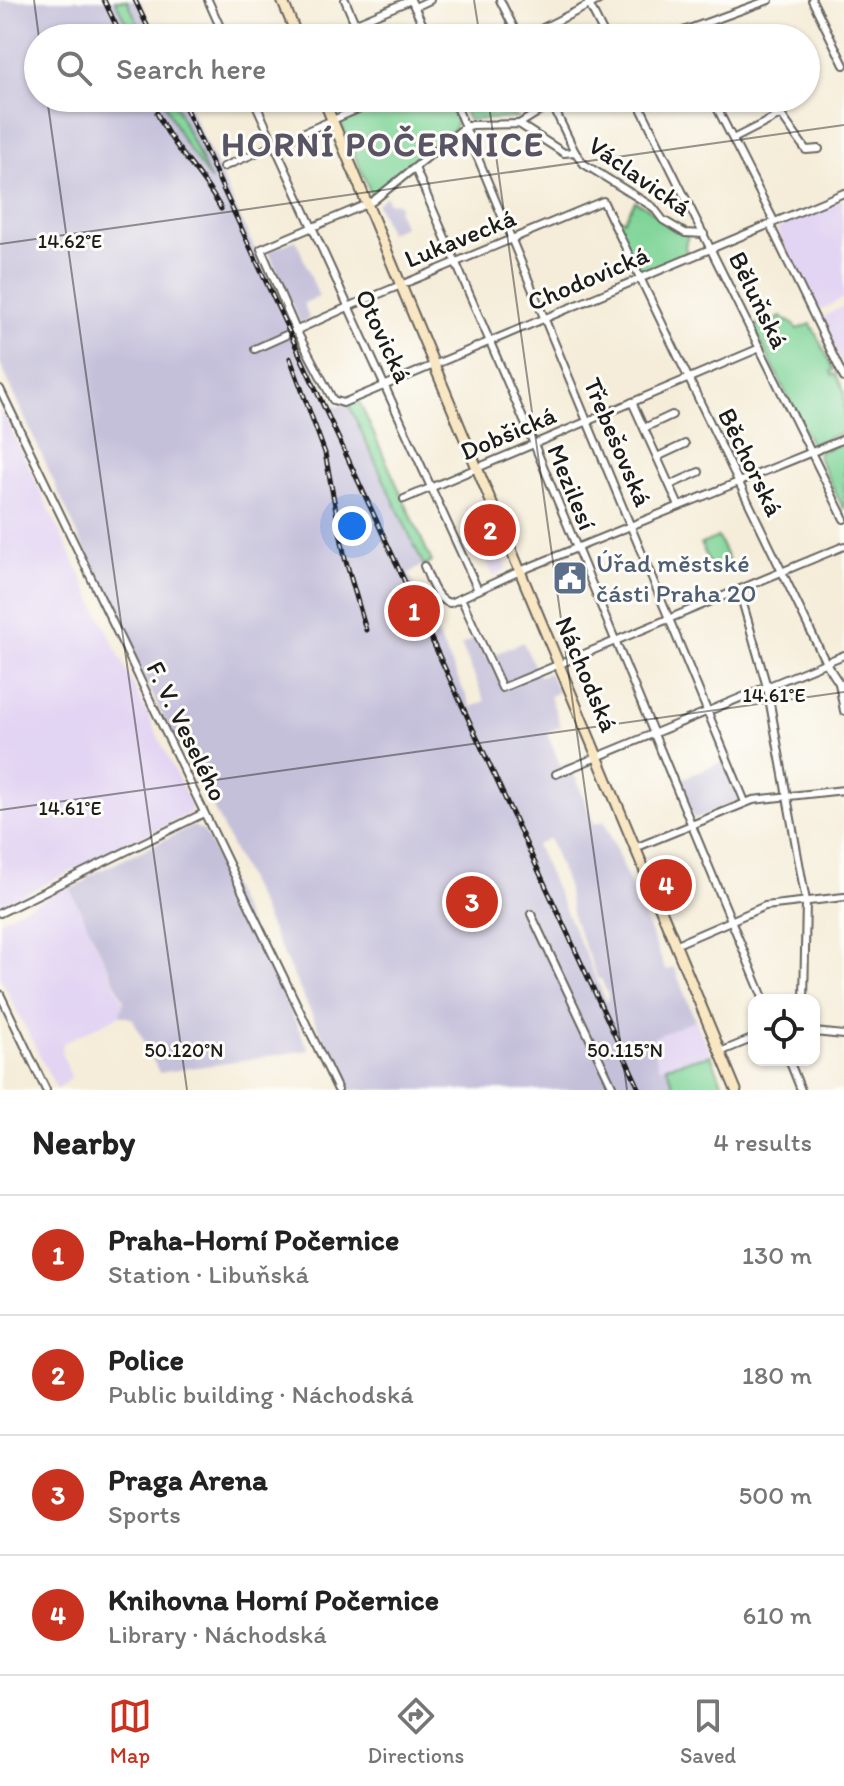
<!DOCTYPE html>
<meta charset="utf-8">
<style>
:root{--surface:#fff;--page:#f6f6f6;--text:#222;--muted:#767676;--line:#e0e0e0;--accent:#c8321e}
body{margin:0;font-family:Itim,sans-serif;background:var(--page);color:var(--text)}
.controls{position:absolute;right:24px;bottom:24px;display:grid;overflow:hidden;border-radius:16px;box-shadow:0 2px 6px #0004}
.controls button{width:72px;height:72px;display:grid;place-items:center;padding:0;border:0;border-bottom:2px solid var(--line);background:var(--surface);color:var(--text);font:40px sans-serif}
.you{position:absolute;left:352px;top:526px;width:28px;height:28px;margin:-20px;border:6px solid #fff;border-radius:50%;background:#1a73e8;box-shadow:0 0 0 12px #1a73e833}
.badge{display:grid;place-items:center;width:52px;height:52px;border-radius:50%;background:var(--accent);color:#fff;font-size:26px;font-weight:700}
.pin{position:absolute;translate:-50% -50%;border:4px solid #fff;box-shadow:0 2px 8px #0006}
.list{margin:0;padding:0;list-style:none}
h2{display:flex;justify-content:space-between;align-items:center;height:104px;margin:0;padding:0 32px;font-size:34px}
h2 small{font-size:26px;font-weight:400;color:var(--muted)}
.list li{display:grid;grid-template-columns:52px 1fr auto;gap:24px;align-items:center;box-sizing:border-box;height:120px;padding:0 32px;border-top:2px solid var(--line)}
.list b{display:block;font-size:30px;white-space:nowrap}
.list p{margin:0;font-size:26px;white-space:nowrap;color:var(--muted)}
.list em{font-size:26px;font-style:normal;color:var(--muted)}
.icon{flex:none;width:44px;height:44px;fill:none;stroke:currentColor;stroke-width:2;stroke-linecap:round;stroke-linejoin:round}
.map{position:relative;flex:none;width:844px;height:1090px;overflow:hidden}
.search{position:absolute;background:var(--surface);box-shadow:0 2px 6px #0004;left:24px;right:24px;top:24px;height:88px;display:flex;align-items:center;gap:20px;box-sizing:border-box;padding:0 28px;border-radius:44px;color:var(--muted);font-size:30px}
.sheet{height:584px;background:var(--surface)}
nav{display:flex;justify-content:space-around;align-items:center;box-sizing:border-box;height:112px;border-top:2px solid var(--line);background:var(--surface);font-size:22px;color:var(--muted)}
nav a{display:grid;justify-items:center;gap:4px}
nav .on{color:var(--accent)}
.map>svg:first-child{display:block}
</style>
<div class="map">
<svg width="844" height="1090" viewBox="0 0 844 1090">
<rect width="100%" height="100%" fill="#fdfcf7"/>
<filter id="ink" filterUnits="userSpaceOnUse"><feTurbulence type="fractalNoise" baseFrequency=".0125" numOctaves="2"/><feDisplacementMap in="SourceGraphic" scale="16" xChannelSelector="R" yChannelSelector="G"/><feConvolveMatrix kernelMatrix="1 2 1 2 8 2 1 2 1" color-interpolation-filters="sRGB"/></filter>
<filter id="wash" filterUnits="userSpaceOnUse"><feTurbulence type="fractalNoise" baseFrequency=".006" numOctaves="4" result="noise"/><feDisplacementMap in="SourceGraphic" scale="32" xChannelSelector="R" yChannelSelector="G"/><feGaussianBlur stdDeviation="1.8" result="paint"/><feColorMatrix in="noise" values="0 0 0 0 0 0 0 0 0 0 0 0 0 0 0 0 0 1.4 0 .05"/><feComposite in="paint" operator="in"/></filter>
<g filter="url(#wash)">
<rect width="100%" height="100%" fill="#f5edd9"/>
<g fill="#e2d4f3">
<polygon points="842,199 844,298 816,312 777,229"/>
<polygon points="844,306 844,367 819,319"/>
<polygon points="0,407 192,807 189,814 0,906"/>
<polygon points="481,501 506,564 507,569 493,576 465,508"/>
<polygon points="65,888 70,889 124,1004 120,1015 63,1043 62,1053 71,1077 57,1090 0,977 0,920"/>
<polygon points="695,1020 711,1055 659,1068 650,1038"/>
</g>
<g fill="#c5c0da" fill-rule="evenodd">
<path d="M0,0H115L133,38H38V98H162L182,139L208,175L172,98H185L294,335L336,407L348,403L423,565L409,574L501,770L472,707L485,701L461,645L476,638L486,658L523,642L539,676L549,673L558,692L550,696L561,726L547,733L561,767L570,763L594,824L604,821L666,970L674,967L695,1020L650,1039L659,1067L666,1066L676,1090H348L189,757L177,746L119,626L0,363ZM549,838L567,886L573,918L598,979H601L608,994L607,1003L536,845Z"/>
<polygon points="127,0 140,0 157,38 145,38"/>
<polygon points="386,196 388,202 398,203 400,208 397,209 404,226 389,233 377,204"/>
<polygon points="296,240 319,297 304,303 309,319 300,323 268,251"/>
<polygon points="724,761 740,800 694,819 678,780"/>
<polygon points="193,826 204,831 309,1050 159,1073 133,1019 120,1015 124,1001 70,889 85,882 87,877"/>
</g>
<g fill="#7ed497" stroke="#4d785a" stroke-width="2">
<polygon points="115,0 127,0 145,38 133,38"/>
<polygon points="162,98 172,98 211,181 182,139"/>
<polygon points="399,98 447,98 457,123 453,130 372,196 340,121"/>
<polygon points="459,98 470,98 519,118 468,120"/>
<polygon points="635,201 648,208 669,227 688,235 685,246 687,254 640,274 613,217 624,220"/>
<polygon points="781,317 793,324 797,329 811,324 834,370 831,371 832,375 836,374 844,391 844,432 811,444 756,332 758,323 762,321 767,324"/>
<polygon points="358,399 432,562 424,566 348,403"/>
<polygon points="844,441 844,510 818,457 819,452"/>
<polygon points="718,537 731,565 713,572 701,544"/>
<polygon points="711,1055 725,1090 676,1090 666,1066"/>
</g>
</g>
<g filter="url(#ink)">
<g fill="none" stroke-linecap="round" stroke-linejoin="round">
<defs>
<g id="minor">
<polyline points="208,0 225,38"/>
<polyline points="345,0 361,38"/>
<polyline points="411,0 429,38"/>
<polyline points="500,0 519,38"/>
<polyline points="587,0 606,38"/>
<polyline points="812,0 844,65"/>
<polyline points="415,7 430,0"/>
<polyline points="320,38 411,0"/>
<polyline points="523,38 599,0"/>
<polyline points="664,38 769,0"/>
<polyline points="253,98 478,590"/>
<polyline points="453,98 745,802"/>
<polyline points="549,98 575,152"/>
<polyline points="636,98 844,519"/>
<polyline points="712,98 773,219 771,227 844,378"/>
<polyline points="769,98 806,150 819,149"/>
<polyline points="519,124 561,98"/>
<polyline points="733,139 780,115"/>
<polyline points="223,167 384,98"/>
<polyline points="415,168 534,444 764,1000"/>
<polyline points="704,234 685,233 663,220 653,207 584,164 575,152 564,153 519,124 472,125 465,127 373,201 360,207 261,249 296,330 333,400 343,403 844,193"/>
<polyline points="255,349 348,307 603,201 826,663 839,683 844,686"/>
<polyline points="0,389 338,1090"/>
<polyline points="632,402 679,506"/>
<polyline points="644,428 672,415"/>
<polyline points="657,457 685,444"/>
<polyline points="670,485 699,472"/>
<polyline points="404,499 760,348"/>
<path d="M424,566C430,579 435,600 450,603L520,571L844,439"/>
<polyline points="739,590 767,687 806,901 804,1000"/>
<polyline points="461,598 502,688 844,546"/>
<polyline points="839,683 844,711"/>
<polyline points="556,774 844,655"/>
<polyline points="635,848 753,800 844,790"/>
<polyline points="0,913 204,813"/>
<polyline points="531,914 614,1090"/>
<polyline points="675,945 765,906 844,897"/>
<polyline points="0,994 46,1090"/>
<polyline points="814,1032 844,1035"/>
<polyline points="720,1052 754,1038"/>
<polyline points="789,1060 801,1090"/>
</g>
<g id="secondary">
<polyline points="282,0 298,38"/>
<polyline points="323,98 736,1090"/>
</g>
</defs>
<use href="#minor" stroke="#68655e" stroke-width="10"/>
<use href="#secondary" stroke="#68655e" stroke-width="13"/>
<use href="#minor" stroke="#fff" stroke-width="6"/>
<use href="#secondary" stroke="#f9e7c3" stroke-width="9"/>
<defs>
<g id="rail">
<polyline points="104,0 122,38"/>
<polyline points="135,0 153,38"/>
<polyline points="150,98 151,102"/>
<polyline points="181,98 640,1090"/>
<path d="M157,113C173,149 203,174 221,209"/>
<polyline points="290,358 325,453 345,558 366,630"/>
</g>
</defs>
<use href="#rail" stroke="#1c1c1c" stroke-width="5"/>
<use href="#rail" stroke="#fdfcf7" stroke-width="2" stroke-dasharray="6" stroke-linecap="butt"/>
</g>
</g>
<path fill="none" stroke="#1c1c1c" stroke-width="2" stroke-opacity="0.45" d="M34,0L39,38M474,0L480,38M47,98L187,1090M488,98L627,1090M0,244L844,125M0,810L844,692"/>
<defs>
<symbol id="civic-square" viewBox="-11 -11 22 22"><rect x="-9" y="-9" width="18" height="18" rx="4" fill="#5c6f8a" stroke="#fdfcf7"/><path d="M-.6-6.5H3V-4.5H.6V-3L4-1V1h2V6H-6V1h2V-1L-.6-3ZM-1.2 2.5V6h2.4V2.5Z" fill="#fff"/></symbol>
</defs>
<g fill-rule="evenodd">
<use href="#civic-square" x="550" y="558" width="40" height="40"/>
</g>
<g text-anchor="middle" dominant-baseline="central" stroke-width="6" stroke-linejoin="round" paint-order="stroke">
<g font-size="26" fill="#1c1c1c" stroke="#fdfcf7">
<text transform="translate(640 176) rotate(35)">Václavická</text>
<text transform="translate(460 238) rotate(-22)">Lukavecká</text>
<text transform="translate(588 278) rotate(-23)">Chodovická</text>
<text transform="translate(759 300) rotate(64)">Běluňská</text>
<text transform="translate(384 336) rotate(65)">Otovická</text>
<text transform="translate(508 433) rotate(-23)">Dobšická</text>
<text transform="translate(618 442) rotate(67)">Třebešovská</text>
<text transform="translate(751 462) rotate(64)">Běchorská</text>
<text transform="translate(572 487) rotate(68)">Mezilesí</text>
<text transform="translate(587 674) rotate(67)">Náchodská</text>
<text transform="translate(187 731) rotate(64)">F. V. Veselého</text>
</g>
<g font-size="26" fill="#4e5e75" stroke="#fdfcf7" text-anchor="start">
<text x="596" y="563">Úřad městské<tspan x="596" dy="30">části Praha 20</tspan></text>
</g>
<g font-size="34" font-weight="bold" letter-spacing="2" fill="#585464" stroke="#fdfcf7">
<text x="383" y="144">HORNÍ POČERNICE</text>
</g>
</g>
<g font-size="20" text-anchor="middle" fill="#1c1c1c" stroke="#fdfcf7" stroke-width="6" stroke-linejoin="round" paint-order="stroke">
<text x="70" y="248">14.62°E</text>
<text x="774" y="702">14.61°E</text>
<text x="70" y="815">14.61°E</text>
<text x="184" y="1057">50.120°N</text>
<text x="625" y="1057">50.115°N</text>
</g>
</svg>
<div class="controls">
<button><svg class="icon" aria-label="locate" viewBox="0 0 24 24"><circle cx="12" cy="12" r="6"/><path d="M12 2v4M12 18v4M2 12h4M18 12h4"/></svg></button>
</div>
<div class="you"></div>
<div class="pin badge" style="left:414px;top:611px">1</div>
<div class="pin badge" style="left:490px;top:530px">2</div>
<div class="pin badge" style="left:472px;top:902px">3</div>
<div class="pin badge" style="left:666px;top:885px">4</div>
<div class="search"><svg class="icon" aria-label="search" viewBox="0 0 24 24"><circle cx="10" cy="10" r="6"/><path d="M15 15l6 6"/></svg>Search here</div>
</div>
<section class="sheet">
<h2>Nearby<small>4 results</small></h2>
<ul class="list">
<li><span class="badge">1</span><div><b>Praha-Horní Počernice</b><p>Station · Libuňská</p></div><em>130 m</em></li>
<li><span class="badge">2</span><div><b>Police</b><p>Public building · Náchodská</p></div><em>180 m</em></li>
<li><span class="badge">3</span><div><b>Praga Arena</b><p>Sports</p></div><em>500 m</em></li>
<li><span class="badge">4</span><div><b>Knihovna Horní Počernice</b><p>Library · Náchodská</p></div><em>610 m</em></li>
</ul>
</section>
<nav>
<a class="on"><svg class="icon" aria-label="map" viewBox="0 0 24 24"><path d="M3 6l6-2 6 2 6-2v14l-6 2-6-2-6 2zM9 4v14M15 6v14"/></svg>Map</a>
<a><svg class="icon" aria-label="directions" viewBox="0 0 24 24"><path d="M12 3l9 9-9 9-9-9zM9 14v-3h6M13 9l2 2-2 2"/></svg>Directions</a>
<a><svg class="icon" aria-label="saved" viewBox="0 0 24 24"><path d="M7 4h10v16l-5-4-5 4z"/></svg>Saved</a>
</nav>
